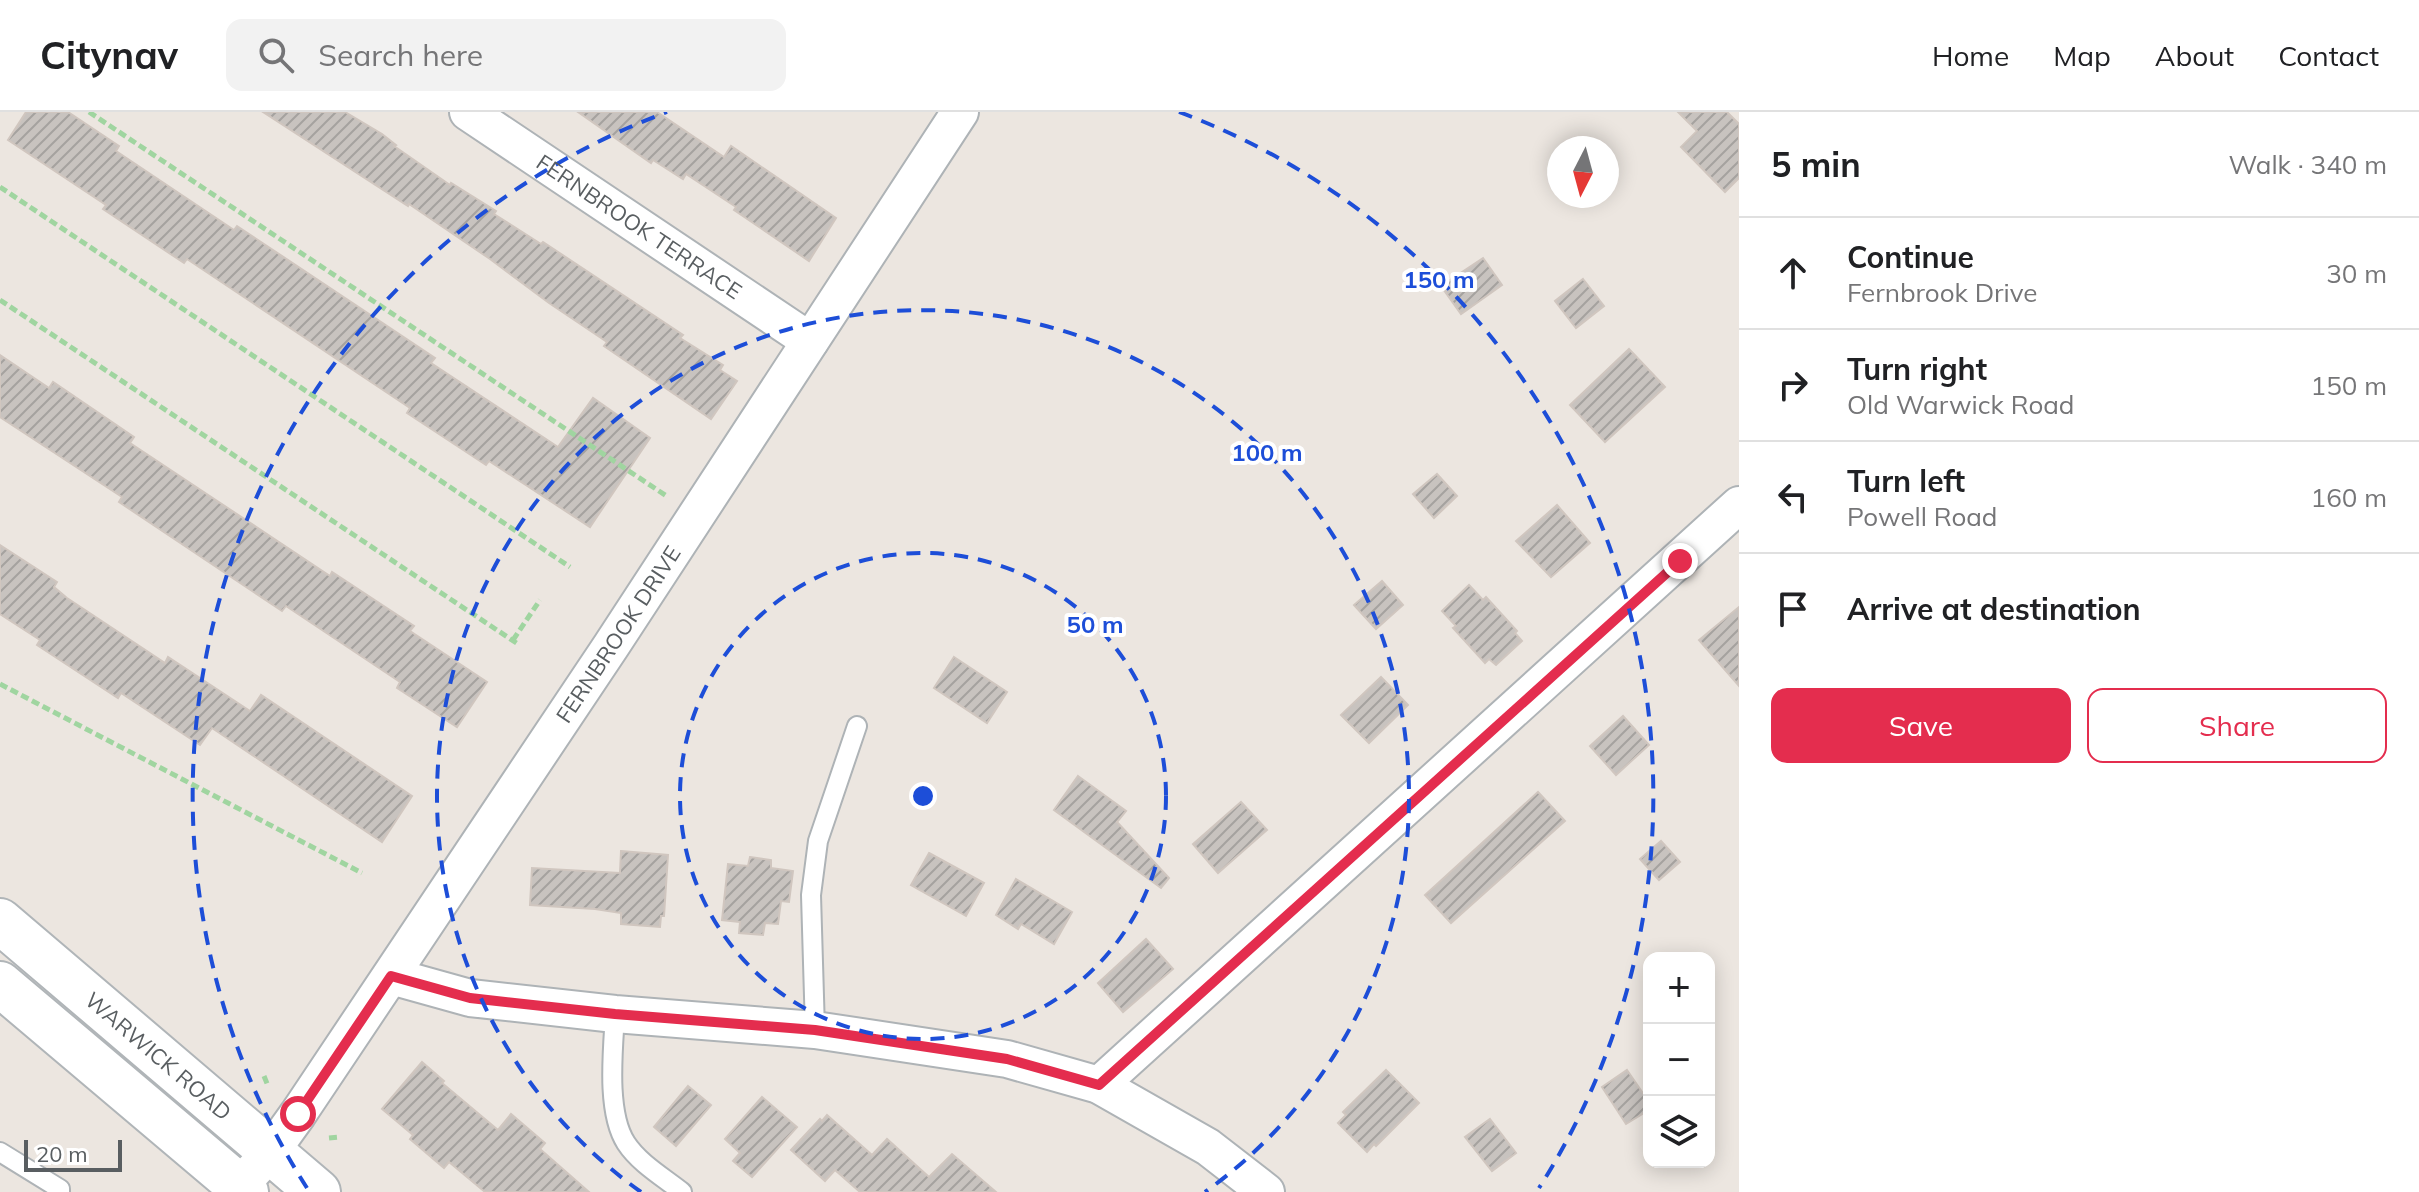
<!DOCTYPE html>
<meta charset="utf-8">
<style>
:root{--surface:#fff;--page:#f2f2f2;--text:#202124;--muted:#757577;--line:#e0e0e0;--accent:#e42d4e}
body{margin:0;font-family:Mulish,sans-serif;background:var(--page);color:var(--text)}
.controls{position:absolute;right:24px;bottom:24px;display:grid;overflow:hidden;border-radius:16px;box-shadow:0 4px 20px #0003}
.controls button{width:72px;height:72px;display:grid;place-items:center;padding:0;border:0;border-bottom:2px solid var(--line);background:var(--surface);color:var(--text);font:40px sans-serif}
.compass{position:absolute;left:1547px;top:24px;width:72px;height:72px;border-radius:50%;background:var(--surface);box-shadow:0 4px 20px #0003;rotate:186deg}
.scale{position:absolute;left:24px;bottom:20px;width:98px;box-sizing:border-box;padding-left:8px;border:4px solid #595e61;border-top:0;font-size:22px;line-height:28px;white-space:nowrap;color:#595e61;-webkit-text-stroke:6px #fff;paint-order:stroke}
.stop{position:absolute;width:24px;height:24px;margin:-18px;border:6px solid #e42d4e;border-radius:50%;background:#fff}
.stop.end{background:#e42d4e;border-color:#fff;box-shadow:0 2px 8px #0008}
.list{margin:0;padding:0;list-style:none}
h2{display:flex;justify-content:space-between;align-items:center;height:104px;margin:0;padding:0 32px;font-size:34px}
h2 small{font-size:26px;font-weight:400;color:var(--muted)}
.list li{display:grid;grid-template-columns:52px 1fr auto;gap:24px;align-items:center;box-sizing:border-box;height:112px;padding:0 32px;border-top:2px solid var(--line)}
.list b{display:block;font-size:30px;white-space:nowrap}
.list p{margin:0;font-size:26px;white-space:nowrap;color:var(--muted)}
.list em{font-size:26px;font-style:normal;color:var(--muted)}
.actions{display:flex;gap:16px;padding:24px 32px}
.actions a{flex:1;padding:18px 0;border:2px solid var(--accent);border-radius:16px;text-align:center;font-size:28px;color:var(--accent)}
.actions .main{background:var(--accent);color:#fff}
.icon{flex:none;width:44px;height:44px;fill:none;stroke:currentColor;stroke-width:2;stroke-linecap:round;stroke-linejoin:round}
.map{position:relative;flex:none;width:1739px;height:1080px;overflow:hidden}
header{display:flex;align-items:center;gap:48px;box-sizing:border-box;height:112px;padding:0 40px;background:var(--surface);border-bottom:2px solid var(--line)}
header strong{font-size:38px}
nav{display:flex;gap:44px;margin-inline-start:auto;font-size:28px}
.search{width:560px;height:72px;background:var(--page);display:flex;align-items:center;gap:20px;box-sizing:border-box;padding:0 28px;border-radius:16px;color:var(--muted);font-size:30px}
main{display:flex}
aside{flex:1;background:var(--surface)}
.map>svg:first-child{display:block}
</style>
<header>
<strong>Citynav</strong>
<div class="search"><svg class="icon" aria-label="search" viewBox="0 0 24 24"><circle cx="10" cy="10" r="6"/><path d="M15 15l6 6"/></svg>Search here</div>
<nav><a>Home</a><a>Map</a><a>About</a><a>Contact</a></nav>
</header>
<main>
<div class="map">
<svg width="1739" height="1080" viewBox="0 0 1739 1080">
<defs>
<pattern id="building-hatch" width="6" height="6" patternUnits="userSpaceOnUse" patternTransform="scale(2)"><rect width="6" height="6" fill="#c8c3bf"/><path d="M-1 1l2-2M0 6l6-6M5 7l2-2" fill="none" stroke="#a5a29f"/></pattern>
</defs>
<rect width="100%" height="100%" fill="#ece6e0"/>
<g fill="url(#building-hatch)" stroke="#d0c6bf" stroke-width="2">
<polygon points="26,0 68,0 119,34 116,39 234,118 237,114 435,246 431,251 558,335 593,286 650,326 590,415 489,349 486,353 407,301 410,296 187,147 184,151 103,97 106,93 8,28"/>
<polygon points="263,0 345,0 382,22 396,33 394,34 450,73 451,71 496,99 494,102 541,132 543,130 683,223 680,226 723,253 720,258 737,269 711,307 604,234 607,230 549,191 490,147 409,92 408,94"/>
<polygon points="578,0 657,0 724,45 731,34 836,106 809,149 734,98 736,95 686,62 683,67 653,48 651,51"/>
<polygon points="1678,0 1727,0 1739,12 1739,66 1725,80 1681,35 1697,19"/>
<polygon points="1483,146 1502,173 1461,202 1441,174"/>
<polygon points="1583,167 1604,194 1576,216 1555,189"/>
<polygon points="1629,237 1665,275 1605,330 1570,293"/>
<polygon points="0,243 49,276 53,270 134,325 130,331 330,464 332,460 414,514 410,519 487,570 457,615 397,576 400,570 286,494 282,499 119,390 122,385 0,305"/>
<polygon points="1437,362 1457,384 1434,406 1413,382"/>
<polygon points="1557,393 1590,431 1551,465 1516,429"/>
<polygon points="0,433 57,470 54,475 67,486 165,551 168,545 250,599 261,583 412,684 382,730 212,616 200,633 121,581 118,586 37,533 40,528 0,502"/>
<polygon points="1382,469 1403,493 1376,517 1354,493"/>
<polygon points="1469,473 1483,488 1486,485 1517,519 1515,521 1522,529 1496,553 1489,547 1485,551 1453,516 1456,514 1442,499"/>
<polygon points="1739,495 1739,574 1699,528"/>
<polygon points="954,545 1007,580 987,611 934,576"/>
<polygon points="1381,565 1408,593 1369,631 1341,603"/>
<polygon points="1623,604 1649,633 1616,663 1590,634"/>
<polygon points="1078,664 1126,699 1117,710 1169,766 1161,776 1054,698"/>
<polygon points="1538,680 1565,709 1451,811 1425,783"/>
<polygon points="1241,690 1267,718 1218,761 1193,732"/>
<polygon points="1661,729 1680,750 1659,768 1640,747"/>
<polygon points="621,739 668,743 664,804 661,804 660,815 621,812 621,801 595,797 530,793 532,756 620,761"/>
<polygon points="929,741 984,771 966,804 911,773"/>
<polygon points="750,745 771,748 771,756 793,759 789,790 781,789 778,812 765,811 763,823 739,821 740,810 722,808 728,752 748,754"/>
<polygon points="1016,767 1072,800 1054,832 1021,812 1018,817 996,803"/>
<polygon points="1146,827 1173,857 1123,900 1098,871"/>
<polygon points="422,950 444,969 442,971 498,1018 511,1002 545,1031 540,1037 589,1080 485,1080 449,1050 444,1056 410,1027 413,1023 382,997"/>
<polygon points="1386,958 1419,991 1376,1034 1374,1032 1367,1040 1338,1011 1346,1003 1343,1000"/>
<polygon points="1627,958 1649,990 1649,998 1626,1012 1602,975"/>
<polygon points="688,974 711,993 676,1034 654,1015"/>
<polygon points="762,985 797,1015 752,1065 733,1049 740,1041 725,1027"/>
<polygon points="827,1003 872,1043 887,1027 929,1065 952,1042 996,1080 860,1080 835,1058 825,1069 791,1038 820,1007 822,1009"/>
<polygon points="1490,1007 1516,1041 1492,1059 1465,1025"/>
</g>
<g fill="none" stroke-linecap="round" stroke-linejoin="round">
<defs>
<g id="lane">
<path d="M615,902C613,938 606,1000 626,1031C639,1051 663,1065 682,1080"/>
<polyline points="815,918 811,783 818,729 857,614"/>
<polyline points="0,1040 60,1077 60,1080"/>
</g>
<g id="street">
<path id="s1" d="M468,0L810,229"/>
<polyline points="391,864 470,886 615,902 815,918 1007,947 1099,973 1208,1035 1266,1080"/>
<polyline points="1099,973 1739,393"/>
<path id="s2" d="M239,1074L270,1041L298,1002L611,534L960,0"/>
</g>
<g id="secondary">
<path id="s3" d="M0,809L318,1080"/>
<polyline points="0,872 246,1080"/>
</g>
</defs>
<use href="#lane" stroke="#aeb3b6" stroke-width="22"/>
<use href="#street" stroke="#aeb3b6" stroke-width="40"/>
<use href="#secondary" stroke="#b0b5b8" stroke-width="48"/>
<g stroke="#a0d5a0" stroke-width="5" stroke-dasharray="8 4" stroke-linecap="butt">
<polyline points="89,0 668,385"/>
<polyline points="0,75 570,455"/>
<polyline points="0,188 518,532"/>
<polyline points="513,528 540,488"/>
<polyline points="0,572 362,761"/>
<polyline points="264,964 268,974"/>
<polyline points="329,1026 339,1025"/>
</g>
<use href="#lane" stroke="#fff" stroke-width="18"/>
<use href="#street" stroke="#fff" stroke-width="36"/>
<use href="#secondary" stroke="#fff" stroke-width="44"/>
</g>
<g fill="none" stroke-linecap="round" stroke-linejoin="round">
<polyline stroke="#e42d4e" stroke-width="10" points="298,1002 391,864 470,886 615,902 815,918 1007,947 1099,973 1680,449"/>
</g>
<g fill="none" stroke="#1d4ed8" stroke-width="4" stroke-dasharray="14 10">
<circle cx="923" cy="684" r="243"/>
<path d="M641 1080A486 486 0 1 1 1205 1080"/>
<path d="M307 1076A730 730 0 0 1 667 0M1179 0A730 730 0 0 1 1539 1076"/>
</g>
<g text-anchor="middle" dominant-baseline="central" stroke-width="8" stroke-linejoin="round" paint-order="stroke">
<g font-size="22" fill="#595e61" stroke="#fff">
<text stroke="none"><textPath href="#s1" startOffset="206">FERNBROOK TERRACE</textPath></text>
<text stroke="none"><textPath href="#s2" startOffset="670">FERNBROOK DRIVE</textPath></text>
<text stroke="none"><textPath href="#s3" startOffset="208">WARWICK ROAD</textPath></text>
</g>
</g>
<circle cx="923" cy="684" r="12" fill="#1d4ed8" stroke="#fff" stroke-width="4"/>
<g font-size="24" text-anchor="middle" font-weight="bold" fill="#1d4ed8" stroke="#fff" stroke-width="8" stroke-linejoin="round" paint-order="stroke">
<text x="1439" y="176">150 m</text>
<text x="1267" y="349">100 m</text>
<text x="1095" y="521">50 m</text>
</g>
</svg>
<div class="controls">
<button>+</button>
<button>−</button>
<button><svg class="icon" aria-label="layers" viewBox="0 0 24 24"><path d="M12 4l9 5-9 5-9-5zM3 14l9 5 9-5"/></svg></button>
</div>
<svg class="compass" viewBox="-18 -18 36 36"><path d="M0-13l5 13h-10z" fill="#e53935"/><path d="M0 13l5-13h-10z" fill="#757577"/></svg>
<div class="scale">20 m</div>
<div class="stop" style="left:298px;top:1002px"></div>
<div class="stop end" style="left:1680px;top:449px"></div>
</div>
<aside>
<h2>5 min<small>Walk · 340 m</small></h2>
<ul class="list">
<li><svg class="icon" aria-label="ahead" viewBox="0 0 24 24"><path d="M12 20V5M6 11l6-6 6 6"/></svg><div><b>Continue</b><p>Fernbrook Drive</p></div><em>30 m</em></li>
<li><svg class="icon" aria-label="right" viewBox="0 0 24 24"><path d="M7 20v-9h11M14 6l5 5-5 5"/></svg><div><b>Turn right</b><p>Old Warwick Road</p></div><em>150 m</em></li>
<li><svg class="icon" aria-label="left" viewBox="0 0 24 24"><path d="M17 20v-9H6M10 6l-5 5 5 5"/></svg><div><b>Turn left</b><p>Powell Road</p></div><em>160 m</em></li>
<li><svg class="icon" aria-label="arrive" viewBox="0 0 24 24"><path d="M6 21V4h12l-3 4 3 4H6"/></svg><div><b>Arrive at destination</b></div></li>
</ul>
<div class="actions"><a class="main">Save</a><a>Share</a></div>
</aside>
</main>
